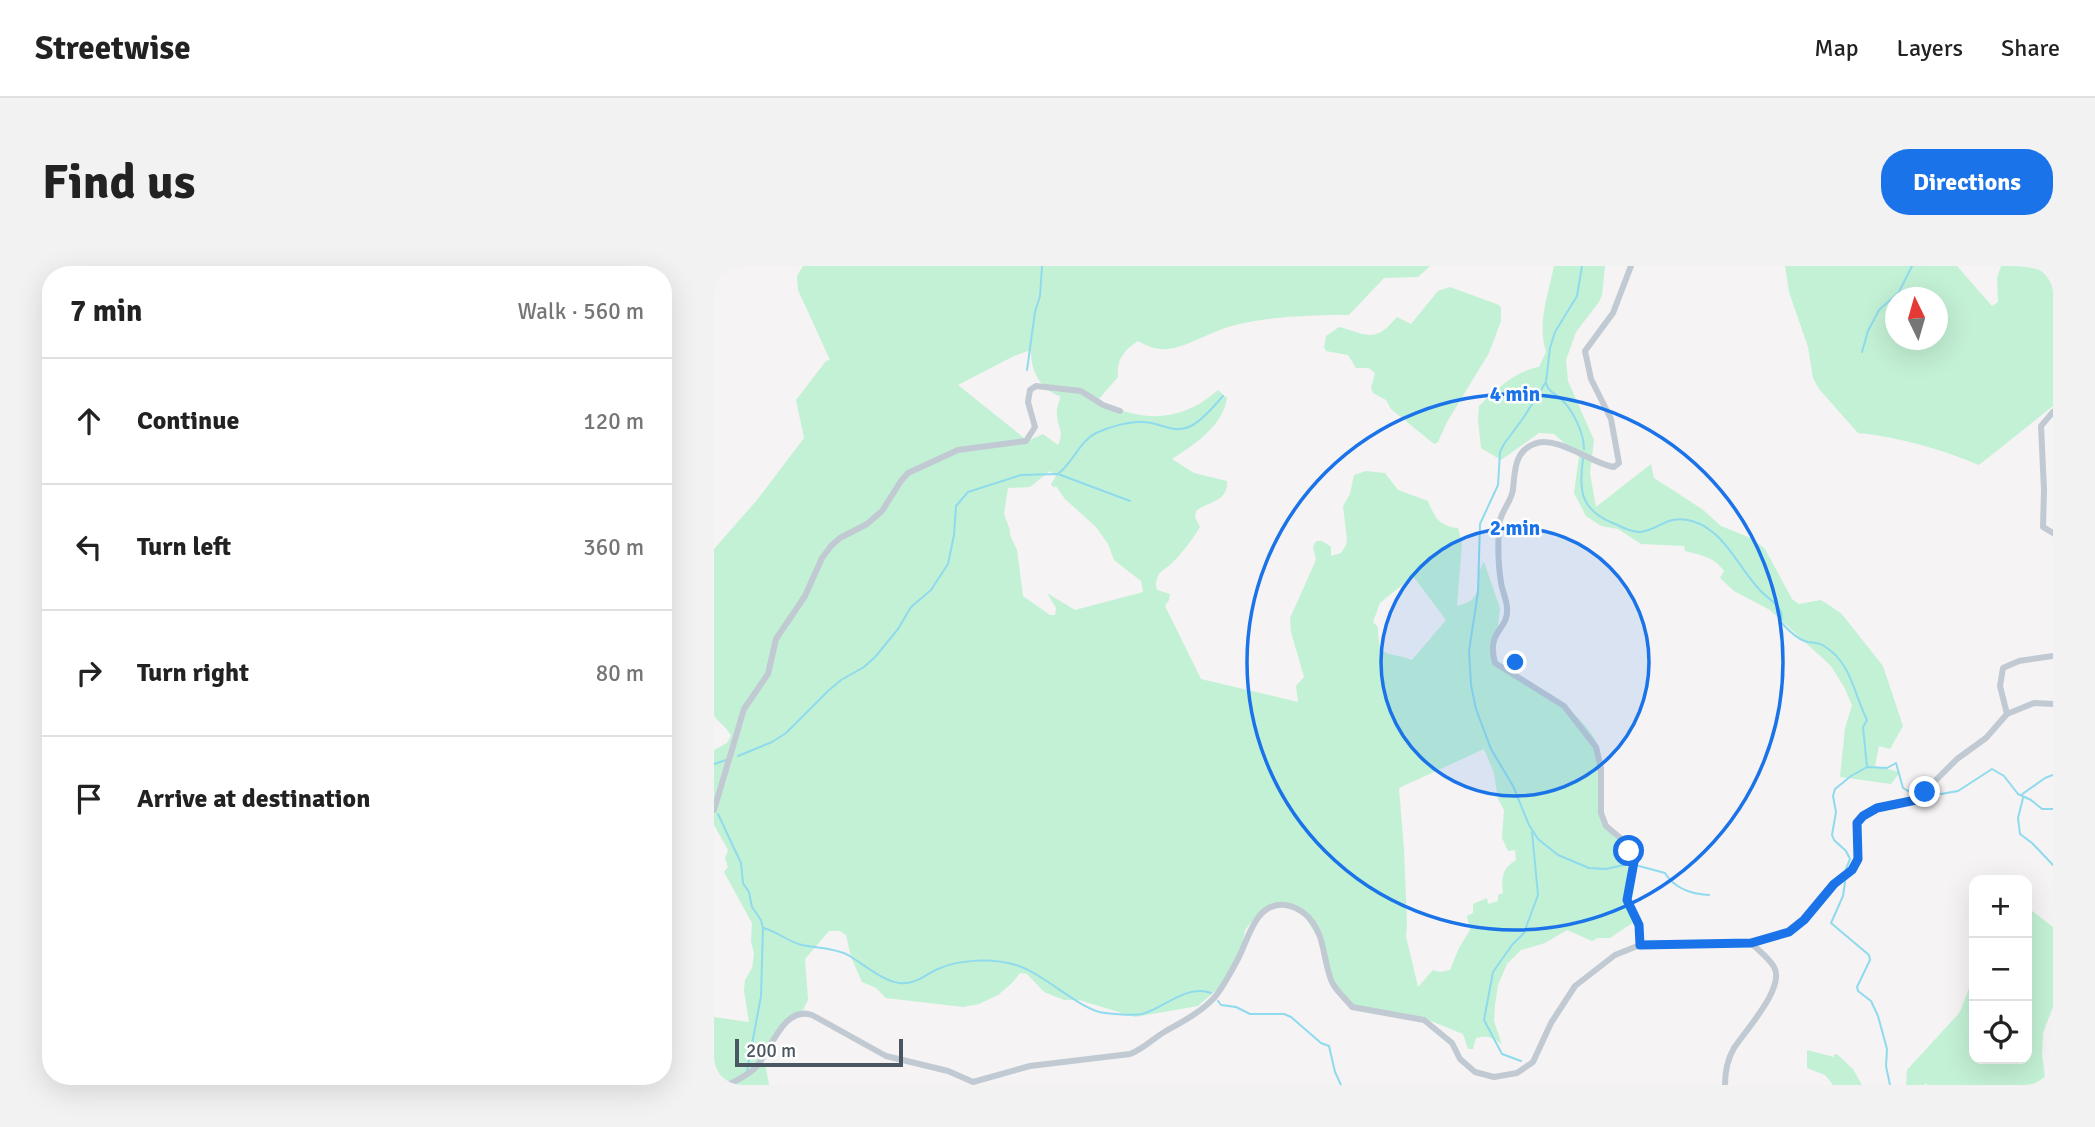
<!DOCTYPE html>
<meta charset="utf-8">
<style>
:root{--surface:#fff;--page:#f2f2f2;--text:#222;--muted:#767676;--line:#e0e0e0;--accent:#1a73e8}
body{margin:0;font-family:Signika,sans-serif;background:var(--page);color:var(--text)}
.controls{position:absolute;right:21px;bottom:21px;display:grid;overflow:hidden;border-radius:14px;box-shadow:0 7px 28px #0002}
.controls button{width:63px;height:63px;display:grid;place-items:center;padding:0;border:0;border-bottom:2px solid var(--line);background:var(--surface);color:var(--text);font:35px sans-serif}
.compass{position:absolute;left:1171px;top:21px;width:63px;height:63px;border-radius:50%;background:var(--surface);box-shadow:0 7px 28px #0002;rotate:355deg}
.scale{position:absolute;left:21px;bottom:18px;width:168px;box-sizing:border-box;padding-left:7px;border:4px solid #4a5661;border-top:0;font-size:19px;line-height:24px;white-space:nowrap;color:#4a5661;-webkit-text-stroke:5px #fff;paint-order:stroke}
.stop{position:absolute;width:21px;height:21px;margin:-16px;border:5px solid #1a73e8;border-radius:50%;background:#fff}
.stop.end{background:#1a73e8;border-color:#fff;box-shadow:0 2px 7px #0008}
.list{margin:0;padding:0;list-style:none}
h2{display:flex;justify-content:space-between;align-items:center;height:91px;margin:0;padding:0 28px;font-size:30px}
h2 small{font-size:23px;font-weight:400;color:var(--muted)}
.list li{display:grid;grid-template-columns:46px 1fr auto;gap:21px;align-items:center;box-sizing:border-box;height:126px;padding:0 28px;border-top:2px solid var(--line)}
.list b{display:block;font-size:26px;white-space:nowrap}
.list em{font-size:23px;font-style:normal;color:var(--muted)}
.icon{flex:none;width:38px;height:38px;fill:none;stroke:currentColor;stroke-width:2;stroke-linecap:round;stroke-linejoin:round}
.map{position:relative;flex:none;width:1339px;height:819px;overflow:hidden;border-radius:28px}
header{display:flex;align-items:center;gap:42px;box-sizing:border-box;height:98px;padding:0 35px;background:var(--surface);border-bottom:2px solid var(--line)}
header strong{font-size:33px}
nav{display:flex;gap:38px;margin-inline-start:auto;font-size:24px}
.intro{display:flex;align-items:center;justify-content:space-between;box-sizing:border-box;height:168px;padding:0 42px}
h1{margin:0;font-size:49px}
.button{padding:18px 32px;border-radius:28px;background:var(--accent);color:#fff;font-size:24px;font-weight:700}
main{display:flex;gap:42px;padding:0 42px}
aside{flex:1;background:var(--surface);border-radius:28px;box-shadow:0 7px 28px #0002}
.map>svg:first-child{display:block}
</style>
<header>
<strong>Streetwise</strong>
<nav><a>Map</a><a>Layers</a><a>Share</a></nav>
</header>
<div class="intro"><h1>Find us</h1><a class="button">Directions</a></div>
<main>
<aside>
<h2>7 min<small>Walk · 560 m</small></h2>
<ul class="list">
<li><svg class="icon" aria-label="ahead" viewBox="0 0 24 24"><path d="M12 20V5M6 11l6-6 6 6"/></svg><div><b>Continue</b></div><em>120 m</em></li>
<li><svg class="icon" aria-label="left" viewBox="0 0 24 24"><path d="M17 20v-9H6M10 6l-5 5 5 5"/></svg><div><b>Turn left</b></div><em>360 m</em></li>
<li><svg class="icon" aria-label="right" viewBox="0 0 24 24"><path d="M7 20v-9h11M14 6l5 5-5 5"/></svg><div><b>Turn right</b></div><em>80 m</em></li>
<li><svg class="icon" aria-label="arrive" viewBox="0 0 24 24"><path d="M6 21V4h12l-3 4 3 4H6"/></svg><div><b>Arrive at destination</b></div></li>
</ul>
</aside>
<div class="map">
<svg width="1339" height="819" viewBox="0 0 1339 819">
<rect width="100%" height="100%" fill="#f5f3f3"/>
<g fill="#c3f1d5" fill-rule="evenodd">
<path d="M89,0H716L704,11L670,12L635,49C597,49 558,50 521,59C500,64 481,77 460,82C445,85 437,82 424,75C410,84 402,94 404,111L384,134C427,157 467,157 504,124L513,132C509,160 480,179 458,193L480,207L513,215C514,237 494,235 482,245L481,251L486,261C481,270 466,290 458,297C453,303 445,304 443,313C441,317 442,319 443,324L456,328L455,334L451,340L487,413L584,436L582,420L590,411L577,366L576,352L602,294L599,281L602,275H608L617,281V290L627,287L632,279L633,273L629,240L636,228L640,209L652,205L671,207L684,224L714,235C721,252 725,260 744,262L748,277L743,340C775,333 757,313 770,296L786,342L782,378L778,383L784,400C819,419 856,436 879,470C896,494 876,545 898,562C901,566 907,568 911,571L914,583L913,633L920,656L896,672H884L878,675L853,664L831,677L807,684L793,698L784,719L781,739L780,755L788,779C781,771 772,769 762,772L759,783H754L749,768C731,761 715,753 696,749C676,746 654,749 635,742L613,700L605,674L591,651L574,638L547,645L531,664L528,684L510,717L484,740L421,751L365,734H350L330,726L313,708L306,707L298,717L284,729L265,738L249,741L172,732L162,722L148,716L137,691L132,669L126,665H115L91,693L94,734L89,744L70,759L49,795L52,802L55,819H0V751L35,756L30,725L31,714L38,702L40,688L37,675L38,657L10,606L14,601L11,592L14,584L0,559V484L13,477L17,470C13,461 6,458 0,450V283L43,234L90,172L82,134L112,95L116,94L84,24L83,10ZM317,84C316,103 327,125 346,130C346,137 342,141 343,148C343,163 351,163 344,179L329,168L314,175L244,119L300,90ZM336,205L342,210L337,218L340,222L342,220L351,233L382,261L394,278L400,294L427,315L429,326L361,344L333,327L342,342L341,349H336L309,330L303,284L296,269V264L290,248L294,222L316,221ZM699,310L732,354L698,394C673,384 664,395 664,361L659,356L666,337ZM770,483L780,507L784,533L790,544L788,572L794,585L801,584L802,594C788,603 787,611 789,627L784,629V635L774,638L773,632L759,638V647L753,650L756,664L745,682L736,704L726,706L719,704L704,721L692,670L693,657L690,583L685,522Z"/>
<path d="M840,0H891L888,29L885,36L862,66L852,94L854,115L880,174L876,207L882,241L937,198L940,212L988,243L1007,260L1039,273L1051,283L1078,333L1085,338L1107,334L1127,347L1169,400L1189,460L1176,483L1165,480L1161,500L1186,506L1177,518L1126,511L1131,462L1138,439L1130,421L1117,400L1056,344L1020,325L1006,312L1010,305C1000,291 987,289 971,285L970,280L927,278L904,263L887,260L872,250L860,227L865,190L840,168L825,167L787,194L767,182L764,154L765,140C783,123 803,104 825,101L832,86C823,56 834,30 840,0Z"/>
<path d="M1071,0H1243L1278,40L1284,36L1283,12L1287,0C1306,0 1323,0 1339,10V140L1265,199C1227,183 1185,171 1144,167L1105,123L1099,112L1094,81L1075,26ZM1182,32H1224V74H1182Z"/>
<path d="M736,21L785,39L787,42V55L775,87L733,156L724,176L720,178L677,143L672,134L659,127L657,122L661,107L655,102H642L634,89L612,85L610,81L612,70L625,61C637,63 652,73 665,67C671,65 678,56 683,51L697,58L724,25Z"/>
<polygon points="1313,641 1339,661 1339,741 1329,767 1328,789 1332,819 1213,819 1212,817 1210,819 1192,819 1193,804 1246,746 1260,709 1260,793 1313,793"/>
<polygon points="1093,784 1120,791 1120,788 1124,789 1139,803 1148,819 1119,819 1111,809 1093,802"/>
</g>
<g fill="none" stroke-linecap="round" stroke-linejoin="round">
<g stroke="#90daee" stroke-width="2">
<polyline points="868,0 863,30 841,66 836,82 832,116 810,151 790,178 786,186 784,219 766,258 764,326 755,385 757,419 762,443 777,483 799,520 815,559 824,573 844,589 875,602 892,603 914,598"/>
<polyline points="1148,86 1154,65 1165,44 1185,26 1198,0"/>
<polyline points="313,104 321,46 326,30 328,0"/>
<path d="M832,117C835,127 841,127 847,133C859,144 870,167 870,183"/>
<path d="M869,193C864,227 868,245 901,258C908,261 918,267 927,266C944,264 954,248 978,255C1010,264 1024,301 1045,323C1055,335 1071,339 1067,356C1074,364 1084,374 1094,376C1100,377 1104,376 1110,380C1137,396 1140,428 1153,454L1149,461L1153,501"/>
<path d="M345,207C359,196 366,175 382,167C395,161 415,155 429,156C446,156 460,169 477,160C489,154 500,140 509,130"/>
<polyline points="24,490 58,476 72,467 114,425 127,414 150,401 162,390 184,363 197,341 217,324 234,298 240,269 242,240 254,226 307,209 344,208 416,235"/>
<polyline points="0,498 12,494"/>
<polyline points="1216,527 1227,528 1244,525 1278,503 1290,510 1304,528 1317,534 1328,543 1339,543"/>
<polyline points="1307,529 1331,512 1339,509"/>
<polyline points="1309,532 1304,552 1306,568 1318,577 1339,599"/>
<polyline points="4,548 27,597 29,617 35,626 38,641 47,654 49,662 47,730 33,805"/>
<path d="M925,600L951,607C960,622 977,628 995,629"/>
<polyline points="1132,603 1136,593 1132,585 1120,574 1118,569 1122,546 1119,530 1121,523 1137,510 1153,501 1173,502 1182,497 1189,522 1194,525 1208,524"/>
<polyline points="1131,616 1129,630 1117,657 1155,689 1156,694 1143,721 1144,725 1157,735 1164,750 1173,783 1172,800 1176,819"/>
<path d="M49,662C63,665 74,676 88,679C102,682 121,682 134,689C149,698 169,715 185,717C202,719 210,709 224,703C247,693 278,692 302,699C331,708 367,745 391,747C402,748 418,750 428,748C451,742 472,718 497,727"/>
<polyline points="504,735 507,739 522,741 536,748 570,748 577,751 607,777 615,780 621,806 627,819"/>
<polyline points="807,795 788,788 770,754 779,706 798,679 810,667 824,629 818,566"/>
</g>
<g stroke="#c1cad2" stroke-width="6">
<path d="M917,0L899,47L871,85L877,113L897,153L905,197L900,201C880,199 842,168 820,178C800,186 801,205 799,223C798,235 787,245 785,258C784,276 784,299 787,316C788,325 793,334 793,342C795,365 772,363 781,397L850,440L882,481L887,502V547L892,560L910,575L920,596L913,633L924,659L926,679"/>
<polyline points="1339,146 1327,160 1330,224 1329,261 1339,267"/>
<polyline points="1293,448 1286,420 1289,402 1305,395 1339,390"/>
<polyline points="0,544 30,443 54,408 62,373 91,330 108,292 117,280 126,272 153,258 168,245 187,215 194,207 244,184 312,175 321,161 314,136 316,124 322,120 367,125 389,139 406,145"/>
<path d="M14,819C23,814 35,809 42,801C57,784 70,739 98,749L172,790L234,805L259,816L316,800L416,788C431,782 438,773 452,765C468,756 487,746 500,732C510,720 518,704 525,691C535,671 542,636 571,639C578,640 585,643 591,648C612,666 608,693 618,716C622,725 632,733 638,741L710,754L738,777L746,793L761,806L780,811L803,807L819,796L837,757L861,720L901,689L926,679L1037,677L1075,666L1090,654L1120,618L1138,604L1144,593L1143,557L1149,550L1163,542L1202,534L1243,493L1272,472L1293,448L1320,437L1339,438"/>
<path d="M1011,819C1011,805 1013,794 1020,782C1031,765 1072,721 1060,701C1055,692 1044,684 1037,677"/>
</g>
</g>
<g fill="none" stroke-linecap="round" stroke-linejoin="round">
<polyline stroke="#1a73e8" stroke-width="9" points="915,585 920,596 913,634 925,659 926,679 1037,677 1075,666 1090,654 1120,618 1138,604 1144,593 1143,557 1149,550 1163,542 1202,534 1211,526"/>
</g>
<circle cx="801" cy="396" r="134" fill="#1a73e8" fill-opacity=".12"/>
<g fill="none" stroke="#1a73e8" stroke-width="3.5">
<circle cx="801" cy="396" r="134"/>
<circle cx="801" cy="396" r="268"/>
</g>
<circle cx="801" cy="396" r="10" fill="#1a73e8" stroke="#fff" stroke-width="3.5"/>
<g font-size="21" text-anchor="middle" font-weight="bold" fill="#1a73e8" stroke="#fff" stroke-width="5" stroke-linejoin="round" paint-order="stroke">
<text x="801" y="135">4 min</text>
<text x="801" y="269">2 min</text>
</g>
</svg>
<div class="controls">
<button>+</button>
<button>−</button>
<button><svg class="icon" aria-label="locate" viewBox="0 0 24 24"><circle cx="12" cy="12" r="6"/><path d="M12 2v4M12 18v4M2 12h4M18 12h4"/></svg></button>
</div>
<svg class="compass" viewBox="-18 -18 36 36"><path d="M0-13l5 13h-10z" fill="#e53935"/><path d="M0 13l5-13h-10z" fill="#767676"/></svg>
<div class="scale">200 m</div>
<div class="stop" style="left:915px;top:585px"></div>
<div class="stop end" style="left:1211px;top:526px"></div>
</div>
</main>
